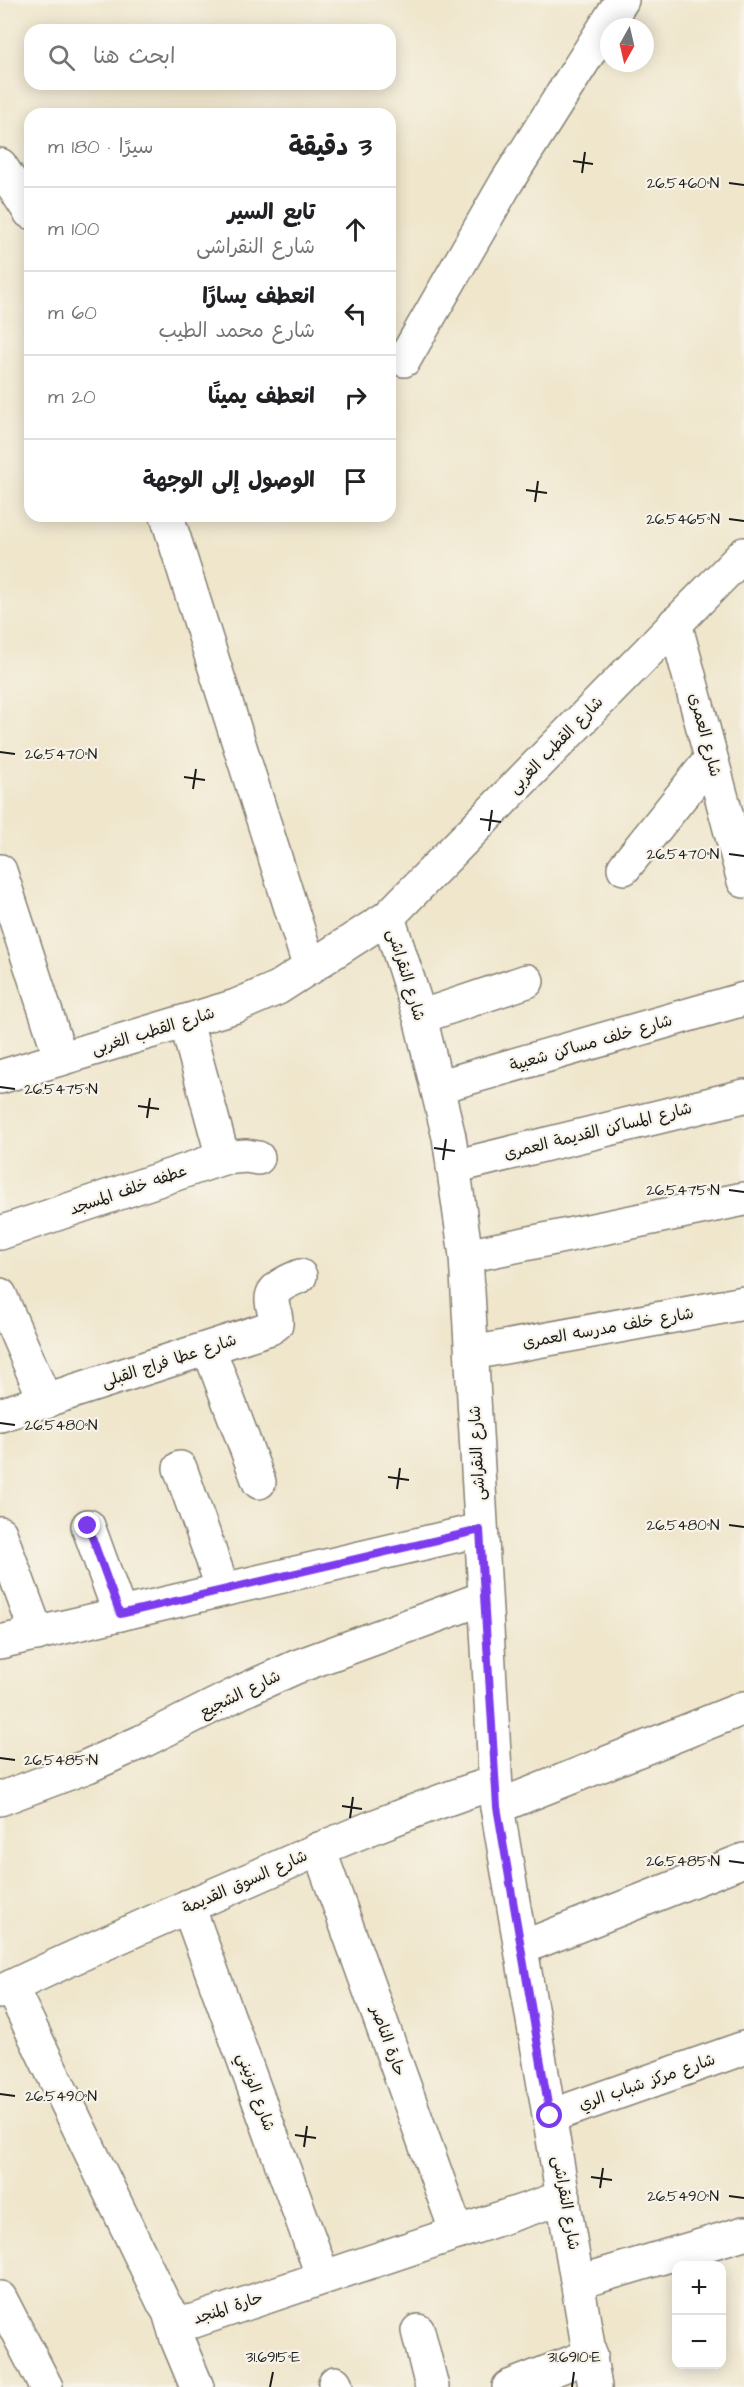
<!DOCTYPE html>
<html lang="ar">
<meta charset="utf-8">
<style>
:root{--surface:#fff;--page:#f2f2f2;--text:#202124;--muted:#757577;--line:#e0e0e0}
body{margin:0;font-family:"Architects Daughter","Playpen Sans Arabic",sans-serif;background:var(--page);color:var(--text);direction:rtl}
.controls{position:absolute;right:18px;bottom:18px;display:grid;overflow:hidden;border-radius:12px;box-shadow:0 3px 15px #0003}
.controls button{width:54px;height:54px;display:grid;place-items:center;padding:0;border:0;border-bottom:2px solid var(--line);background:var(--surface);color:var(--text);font:30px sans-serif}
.compass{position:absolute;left:600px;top:18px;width:54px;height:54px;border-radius:50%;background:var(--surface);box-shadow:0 3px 15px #0003;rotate:188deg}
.stop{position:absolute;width:18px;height:18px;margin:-14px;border:4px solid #7c3aed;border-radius:50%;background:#fff}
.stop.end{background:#7c3aed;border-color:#fff;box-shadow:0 2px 6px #0008}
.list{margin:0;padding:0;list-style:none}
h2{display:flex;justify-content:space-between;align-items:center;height:78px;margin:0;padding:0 24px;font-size:26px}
h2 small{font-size:20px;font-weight:400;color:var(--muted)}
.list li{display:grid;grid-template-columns:39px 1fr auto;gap:18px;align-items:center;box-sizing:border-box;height:84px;padding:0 24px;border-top:2px solid var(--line)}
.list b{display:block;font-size:22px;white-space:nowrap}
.list p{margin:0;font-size:20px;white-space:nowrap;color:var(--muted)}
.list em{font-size:20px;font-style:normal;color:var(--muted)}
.icon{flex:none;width:33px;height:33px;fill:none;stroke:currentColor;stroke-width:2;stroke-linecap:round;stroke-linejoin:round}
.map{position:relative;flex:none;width:744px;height:2387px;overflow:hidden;direction:ltr}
.search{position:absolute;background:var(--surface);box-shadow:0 3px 15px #0003;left:24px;top:24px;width:372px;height:66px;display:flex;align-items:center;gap:15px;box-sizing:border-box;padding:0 21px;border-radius:18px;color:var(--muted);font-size:22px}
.panel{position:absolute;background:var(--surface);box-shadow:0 3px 15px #0003;left:24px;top:108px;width:372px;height:414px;border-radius:18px;direction:rtl}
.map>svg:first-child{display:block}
</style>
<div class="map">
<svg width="744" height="2387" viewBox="0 0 744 2387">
<rect width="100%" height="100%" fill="#f7f3e8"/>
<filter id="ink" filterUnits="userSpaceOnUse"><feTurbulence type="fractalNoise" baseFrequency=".0167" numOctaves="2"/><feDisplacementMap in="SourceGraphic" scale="12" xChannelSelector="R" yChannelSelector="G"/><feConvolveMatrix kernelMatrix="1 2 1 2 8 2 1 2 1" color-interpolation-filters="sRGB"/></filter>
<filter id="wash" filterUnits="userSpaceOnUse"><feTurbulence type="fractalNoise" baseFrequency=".008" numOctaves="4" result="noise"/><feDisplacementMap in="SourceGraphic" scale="24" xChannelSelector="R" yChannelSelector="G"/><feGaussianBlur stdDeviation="1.35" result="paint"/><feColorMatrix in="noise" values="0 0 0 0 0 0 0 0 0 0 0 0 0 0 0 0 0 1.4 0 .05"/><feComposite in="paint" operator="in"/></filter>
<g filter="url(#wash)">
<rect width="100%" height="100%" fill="#efe6cc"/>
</g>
<g filter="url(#ink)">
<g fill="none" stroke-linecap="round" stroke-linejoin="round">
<defs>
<g id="minor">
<polyline points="0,165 30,212"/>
<polyline points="404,360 506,183 622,0"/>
<polyline points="167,516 310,968"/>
<polyline points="675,623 744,881"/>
<polyline points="624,868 711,759"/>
<polyline points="0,871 61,1059"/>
<polyline points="388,917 420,1017 449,1137 466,1256 497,1807 595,2387"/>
<polyline points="420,1017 527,981"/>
<polyline points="186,1022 223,1158"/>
<polyline points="0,1077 236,1006 278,988 388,917 744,554"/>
<polyline points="437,1087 744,999"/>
<polyline points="453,1167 744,1096"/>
<polyline points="0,1233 223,1158 246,1156 258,1158"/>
<polyline points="466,1256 744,1199"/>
<polyline points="0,1295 46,1402"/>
<polyline points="209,1349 259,1482"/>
<polyline points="472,1353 744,1303"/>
<path d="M0,1415L270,1328L276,1324C277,1315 272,1308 272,1300C271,1287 291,1280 300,1276"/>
<polyline points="180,1468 223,1589"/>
<polyline points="88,1526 120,1614"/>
<polyline points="0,1533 37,1634"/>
<polyline points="0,1642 480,1530"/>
<polyline points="0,1799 88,1766 141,1742 247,1689 296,1667 484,1598"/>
<polyline points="497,1807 744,1708"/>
<polyline points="319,1849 457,2233"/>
<polyline points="188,1906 323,2277"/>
<polyline points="521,1948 744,1860"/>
<path d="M11,1987L164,2304C172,2317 178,2323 194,2321L564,2197"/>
<path d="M0,1992C82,1953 165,1916 249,1880C330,1844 410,1810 494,1783"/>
<polyline points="551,2116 744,2048"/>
<polyline points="579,2282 744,2233"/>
<polyline points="0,2298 46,2387"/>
<polyline points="169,2312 177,2339 197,2387"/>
<polyline points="418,2331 432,2387"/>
<polyline points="335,2383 336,2387"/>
<polyline points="509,2387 591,2355"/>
</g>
</defs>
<use href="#minor" stroke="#868174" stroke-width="36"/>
<use href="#minor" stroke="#fff" stroke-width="33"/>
</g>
</g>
<g fill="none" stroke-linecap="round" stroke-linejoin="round" filter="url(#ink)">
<polyline stroke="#7c3aed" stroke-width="8" points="88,1526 120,1614 480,1530 497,1807 550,2116"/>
</g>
<path fill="none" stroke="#1c1c1c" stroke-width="2" d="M573,161L593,164M582,173L585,152M729,183L744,185M526,490L547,493M535,502L538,481M729,519L744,521M0,752L15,754M184,777L205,780M193,789L196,769M480,819L501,822M489,831L492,810M729,854L744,856M0,1087L15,1089M138,1106L159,1109M147,1118L150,1098M434,1148L455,1151M443,1160L446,1139M729,1190L744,1192M0,1423L15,1425M388,1477L409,1480M397,1489L400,1468M729,1525L744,1527M0,1758L15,1760M342,1806L362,1809M350,1818L353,1797M729,1861L744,1863M0,2094L15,2096M295,2135L316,2138M304,2147L307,2126M591,2177L612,2180M600,2188L603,2168M729,2196L744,2198M270,2387L273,2372M572,2387L574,2372"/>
<g text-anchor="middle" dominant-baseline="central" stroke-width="4.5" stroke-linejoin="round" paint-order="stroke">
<g font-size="16" fill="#1c1c1c" stroke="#f7f3e8">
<text transform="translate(705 735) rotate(75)">شارع العمرى</text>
<text transform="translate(556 745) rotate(-46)">شارع القطب الغربى</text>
<text transform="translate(406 975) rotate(73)">شارع النقراشى</text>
<text transform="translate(153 1031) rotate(-17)">شارع القطب الغربى</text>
<text transform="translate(591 1043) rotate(-16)">شارع خلف مساكن شعبية</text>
<text transform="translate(598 1131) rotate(-14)">شارع المساكن القديمة العمرى</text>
<text transform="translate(128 1190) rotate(-19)">عطفه خلف المسجد</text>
<text transform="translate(608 1328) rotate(-10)">شارع خلف مدرسه العمرى</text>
<text transform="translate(169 1361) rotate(-18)">شارع عطا فراج القبلى</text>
<text transform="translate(477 1453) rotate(-93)">شارع النقراشى</text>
<text transform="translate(240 1694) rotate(-26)">شارع الشجيع</text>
<text transform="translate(245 1882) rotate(-24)">شارع السوق القديمة</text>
<text transform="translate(388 2041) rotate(70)">حارة الناصر</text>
<text transform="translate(647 2082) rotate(-19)">شارع مركز شباب الري</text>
<text transform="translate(256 2092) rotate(70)">شارع الونيني</text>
<text transform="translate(566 2203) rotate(80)">شارع النقراشى</text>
<text transform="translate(228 2308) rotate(-18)">حارة المنجد</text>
</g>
</g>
<g font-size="15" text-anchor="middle" fill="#1c1c1c" stroke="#f7f3e8" stroke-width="4.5" stroke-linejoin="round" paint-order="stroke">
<text x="683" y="188">26.5460°N</text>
<text x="683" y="524">26.5465°N</text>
<text x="61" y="759">26.5470°N</text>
<text x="683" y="859">26.5470°N</text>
<text x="61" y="1094">26.5475°N</text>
<text x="683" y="1195">26.5475°N</text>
<text x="61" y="1430">26.5480°N</text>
<text x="683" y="1530">26.5480°N</text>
<text x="61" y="1765">26.5485°N</text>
<text x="683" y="1866">26.5485°N</text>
<text x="61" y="2101">26.5490°N</text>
<text x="683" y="2201">26.5490°N</text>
<text x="273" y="2362">31.6915°E</text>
<text x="574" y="2362">31.6910°E</text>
</g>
</svg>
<div class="controls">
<button>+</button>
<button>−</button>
</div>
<svg class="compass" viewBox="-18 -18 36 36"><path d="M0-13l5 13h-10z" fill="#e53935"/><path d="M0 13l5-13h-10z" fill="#757577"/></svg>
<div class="stop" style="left:550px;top:2116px"></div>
<div class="stop end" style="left:88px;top:1526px"></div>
<div class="search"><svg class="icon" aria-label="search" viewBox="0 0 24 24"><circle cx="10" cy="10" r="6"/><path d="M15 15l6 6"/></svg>ابحث هنا</div>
<section class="panel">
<h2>3 دقيقة<small>سيرًا · 180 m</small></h2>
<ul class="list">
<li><svg class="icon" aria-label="ahead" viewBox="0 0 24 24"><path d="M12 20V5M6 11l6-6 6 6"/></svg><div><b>تابع السير</b><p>شارع النقراشى</p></div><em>100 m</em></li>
<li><svg class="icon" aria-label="left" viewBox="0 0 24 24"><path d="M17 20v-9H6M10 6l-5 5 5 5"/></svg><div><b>انعطف يسارًا</b><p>شارع محمد الطيب</p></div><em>60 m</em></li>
<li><svg class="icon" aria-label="right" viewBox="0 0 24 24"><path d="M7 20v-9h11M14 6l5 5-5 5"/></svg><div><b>انعطف يمينًا</b></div><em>20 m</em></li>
<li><svg class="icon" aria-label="arrive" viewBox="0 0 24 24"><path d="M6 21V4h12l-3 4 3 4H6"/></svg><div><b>الوصول إلى الوجهة</b></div></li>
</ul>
</section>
</div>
